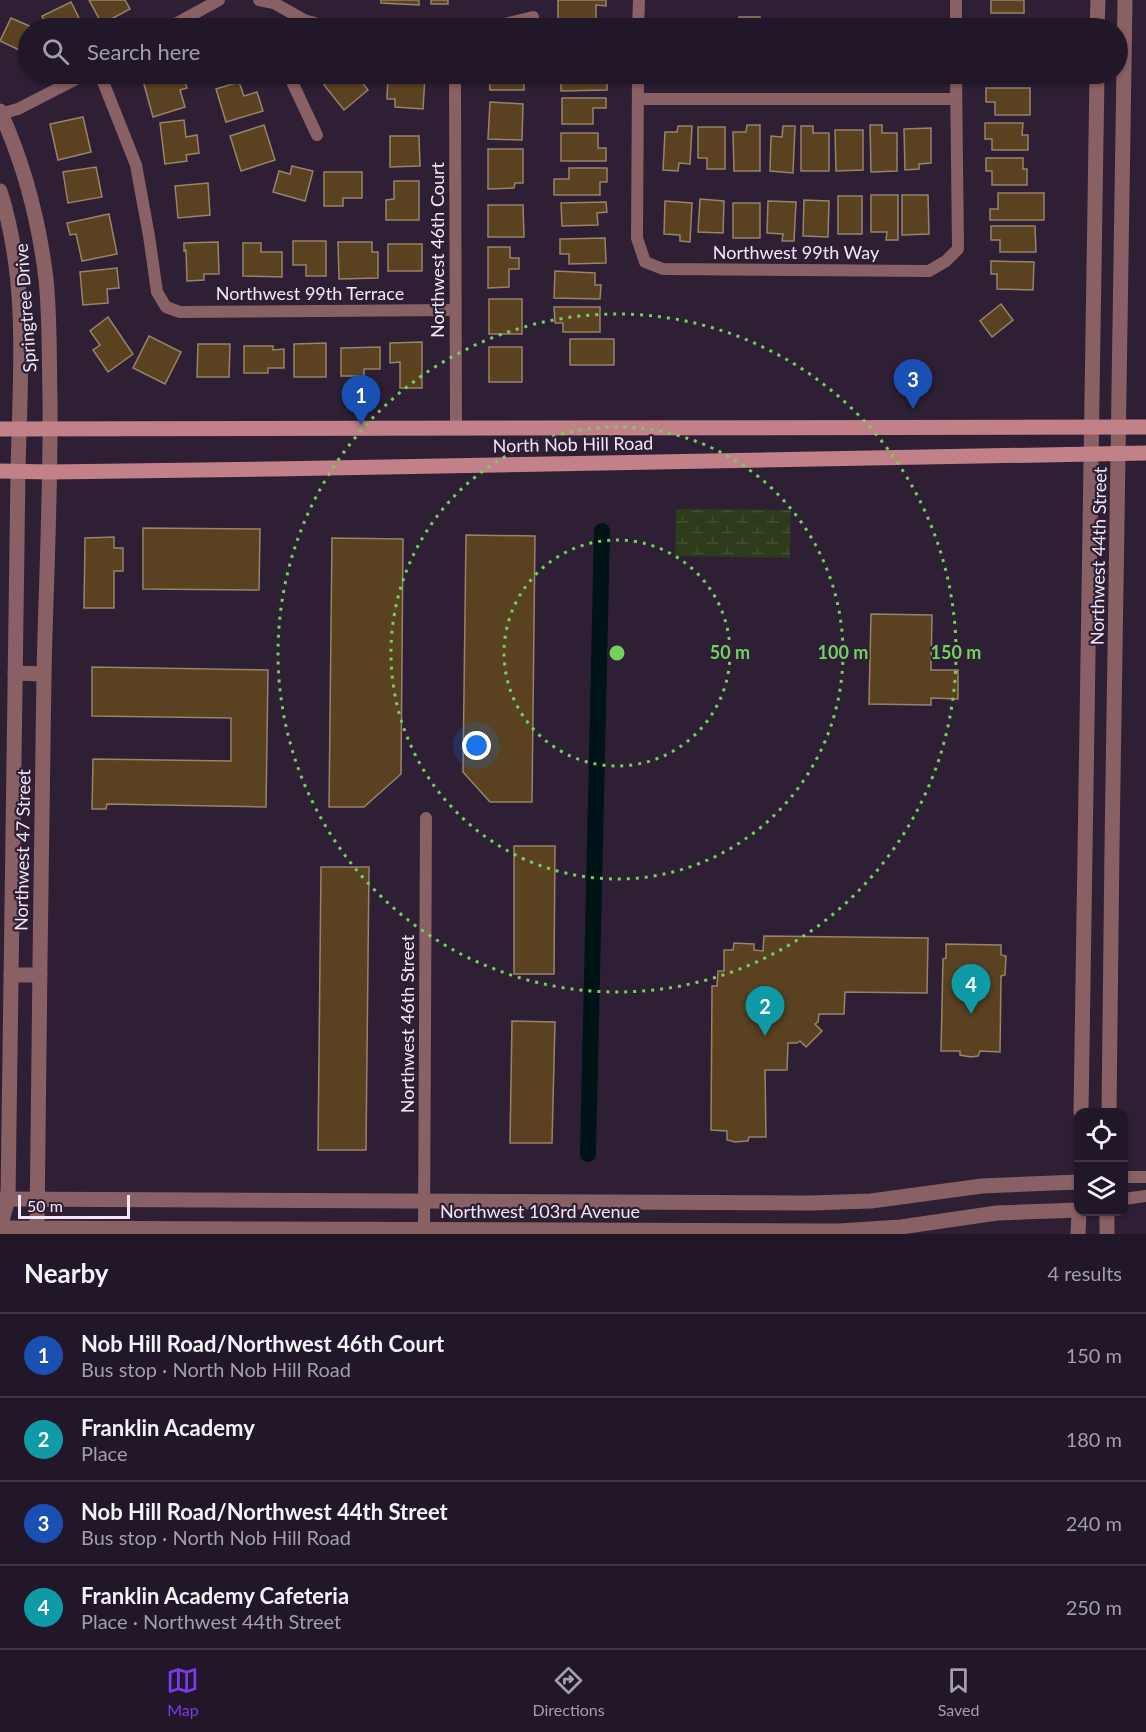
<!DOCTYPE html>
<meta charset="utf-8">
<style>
:root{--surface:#221728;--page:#2a2030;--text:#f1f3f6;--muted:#a29fa8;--line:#3f3645;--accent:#7c3aed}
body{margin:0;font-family:Lato,sans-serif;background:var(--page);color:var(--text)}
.controls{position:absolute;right:18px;bottom:18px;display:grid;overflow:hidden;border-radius:12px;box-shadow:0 2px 4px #0004}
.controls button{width:54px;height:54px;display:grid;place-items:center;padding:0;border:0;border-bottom:2px solid var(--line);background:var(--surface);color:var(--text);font:30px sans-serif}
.scale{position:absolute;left:18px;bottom:15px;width:112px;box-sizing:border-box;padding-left:6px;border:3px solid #f1e8f7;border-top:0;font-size:16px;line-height:21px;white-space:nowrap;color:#f1e8f7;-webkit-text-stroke:4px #2e1f35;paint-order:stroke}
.you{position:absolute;left:477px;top:746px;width:21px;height:21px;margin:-15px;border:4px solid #fff;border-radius:50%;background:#1a73e8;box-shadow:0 0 0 9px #1a73e833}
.badge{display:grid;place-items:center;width:39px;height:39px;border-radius:50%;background:var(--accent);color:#fff;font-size:20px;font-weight:700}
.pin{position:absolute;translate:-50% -50px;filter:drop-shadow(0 2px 3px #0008)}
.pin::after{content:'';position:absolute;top:32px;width:21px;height:18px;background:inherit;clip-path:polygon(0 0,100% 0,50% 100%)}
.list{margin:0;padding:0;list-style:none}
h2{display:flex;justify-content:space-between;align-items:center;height:78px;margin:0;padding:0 24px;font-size:26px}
h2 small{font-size:20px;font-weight:400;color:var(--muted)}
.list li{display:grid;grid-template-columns:39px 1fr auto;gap:18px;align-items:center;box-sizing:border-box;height:84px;padding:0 24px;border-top:2px solid var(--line)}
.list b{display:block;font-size:22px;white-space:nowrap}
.list p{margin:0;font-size:20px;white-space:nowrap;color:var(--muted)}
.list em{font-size:20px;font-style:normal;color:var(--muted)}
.icon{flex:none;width:33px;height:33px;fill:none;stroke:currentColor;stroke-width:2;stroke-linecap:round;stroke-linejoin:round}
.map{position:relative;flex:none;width:1146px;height:1234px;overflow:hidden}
.search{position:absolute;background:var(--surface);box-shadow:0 2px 4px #0004;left:18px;right:18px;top:18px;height:66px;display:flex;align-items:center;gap:15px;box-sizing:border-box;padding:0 21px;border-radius:33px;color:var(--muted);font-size:22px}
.sheet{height:414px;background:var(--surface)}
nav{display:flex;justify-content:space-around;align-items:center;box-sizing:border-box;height:84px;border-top:2px solid var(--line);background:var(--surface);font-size:16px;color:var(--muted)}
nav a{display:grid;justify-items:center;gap:3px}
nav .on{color:var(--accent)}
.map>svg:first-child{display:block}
</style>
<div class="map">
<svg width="1146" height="1234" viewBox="0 0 1146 1234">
<defs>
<pattern id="wetland-marsh" width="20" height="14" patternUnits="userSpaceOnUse" patternTransform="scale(1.5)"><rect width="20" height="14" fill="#2d3b1b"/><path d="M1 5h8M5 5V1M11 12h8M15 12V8" fill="none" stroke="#424e32"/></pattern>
</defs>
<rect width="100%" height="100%" fill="#2e1f35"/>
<polygon fill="url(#wetland-marsh)" points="676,509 791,510 790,558 675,556"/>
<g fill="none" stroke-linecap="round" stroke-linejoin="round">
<polyline stroke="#001417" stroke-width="16" points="588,1154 602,531"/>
</g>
<g fill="#5a4221" stroke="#98836a" stroke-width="1.5">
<polygon points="89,0 125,0 130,9 102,24"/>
<polygon points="381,0 419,0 419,5 381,3"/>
<rect x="431" y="0" width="17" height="4"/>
<polygon points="558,0 606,0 606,6 596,5 596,19 558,20"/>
<rect x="991" y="0" width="33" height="13"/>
<polygon points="71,2 84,28 48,28 42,16"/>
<polygon points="739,17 760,17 759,28 733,28 733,27 738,27"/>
<polygon points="11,18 34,28 28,28 28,54 0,41"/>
<polygon points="1023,19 1023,28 985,28 985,20"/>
<rect x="672" y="20" width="17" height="8"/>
<polygon points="723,20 723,28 706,28 706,21"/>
<polygon points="863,21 863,28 836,28 836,22"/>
<polygon points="766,22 793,22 793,28 767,28"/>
<rect x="869" y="22" width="28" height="6"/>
<rect x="804" y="23" width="25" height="5"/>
<polygon points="168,74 183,74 187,88 180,90 185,107 153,117 142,77 150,75 151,78"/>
<polygon points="339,74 344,74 349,80 356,75 368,90 344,110 324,85"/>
<polygon points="388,74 425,76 423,109 395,107 395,99 387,99"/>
<polygon points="489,74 524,74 524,90 490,90"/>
<polygon points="561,74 598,74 598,78 607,78 607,90 561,91"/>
<rect x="992" y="74" width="35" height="7"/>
<polygon points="239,82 244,96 257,92 263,111 226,122 216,89"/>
<polygon points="986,88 1030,88 1030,115 995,115 995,102 986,102"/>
<polygon points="562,98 606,98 606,108 593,108 593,124 562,124"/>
<polygon points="490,102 523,104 522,140 488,139"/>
<polygon points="83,117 91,152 58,160 50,124"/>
<polygon points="184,120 186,137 197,135 199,153 186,155 187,161 165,164 160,123"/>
<polygon points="985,123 1023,123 1022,135 1028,135 1028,150 992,150 992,139 985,139"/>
<polygon points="264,125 275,160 241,171 230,136"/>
<polygon points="747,125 760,125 760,171 734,171 733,132 746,132"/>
<polygon points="870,125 882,125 882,133 897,133 897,171 871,172"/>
<polygon points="678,126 692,126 690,164 679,163 678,171 663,170 665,132 677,132"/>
<polygon points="783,126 795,126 793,173 770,171 771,136 782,137"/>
<polygon points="801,126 813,126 813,133 829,133 829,171 801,171"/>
<polygon points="698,127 725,127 725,169 707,169 707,158 698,158"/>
<polygon points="931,128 931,163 919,164 919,169 905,170 904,129"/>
<polygon points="835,130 863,130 863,170 836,171"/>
<polygon points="561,133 598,133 598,148 606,148 606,161 561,161"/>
<polygon points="390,136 419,136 420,166 390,167"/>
<polygon points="488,149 523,149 523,183 515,183 514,188 488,189"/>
<polygon points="986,158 1023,158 1023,169 1027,169 1027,185 992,185 992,171 986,171"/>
<polygon points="292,166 313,171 305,201 273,192 279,171 290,174"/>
<polygon points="96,167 102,197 68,203 63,172"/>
<polygon points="569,168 607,168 607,182 600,182 600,195 554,195 554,179 569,179"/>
<polygon points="324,172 362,172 362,198 343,198 343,206 324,206"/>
<polygon points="394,181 419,181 419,220 386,220 386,200 394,199"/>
<polygon points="208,183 210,215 178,218 175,186"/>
<polygon points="998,193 1044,193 1044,220 990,220 990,209 998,209"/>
<polygon points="871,195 898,195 898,240 886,240 887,232 871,232"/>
<polygon points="902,195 928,195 929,234 902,235"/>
<rect x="838" y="196" width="24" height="38"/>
<polygon points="700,199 724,201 723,233 698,232"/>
<polygon points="804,200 829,201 828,237 803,236"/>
<polygon points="665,201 692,203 690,242 680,241 680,235 664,234"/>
<polygon points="768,201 796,202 794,241 782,241 783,234 767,233"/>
<polygon points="606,202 607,212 597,213 598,225 562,226 561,203"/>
<rect x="733" y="203" width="27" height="35"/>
<polygon points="488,205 523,205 524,237 488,237"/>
<polygon points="109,214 117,254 82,261 76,234 70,235 67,223"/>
<polygon points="991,226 1035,226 1036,252 1000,252 1000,240 991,240"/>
<polygon points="605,238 606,263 569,264 569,254 560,254 560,239"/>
<polygon points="293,241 326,241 326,276 306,276 306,265 293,265"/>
<polygon points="218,242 219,274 204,274 204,280 187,281 186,250 184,251 184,243"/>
<polygon points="338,242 372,242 372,252 378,252 378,278 339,279"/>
<polygon points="243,243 261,243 261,252 282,252 282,277 243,276"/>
<rect x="388" y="244" width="34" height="27"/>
<polygon points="488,247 510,247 510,258 519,258 519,269 509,269 509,287 488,288"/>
<polygon points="991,261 1034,262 1033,290 997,289 997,274 991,274"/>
<polygon points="117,268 119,288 107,289 108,303 83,305 80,272"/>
<polygon points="555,271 595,273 595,285 601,285 600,299 554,298"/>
<rect x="489" y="299" width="33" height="35"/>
<polygon points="1001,304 1013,320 992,337 980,321"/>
<polygon points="554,307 600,307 600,332 563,332 563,323 555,323"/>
<polygon points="108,317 133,354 108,372 93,350 100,345 90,331"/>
<polygon points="149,336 181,352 165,384 133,368"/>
<rect x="570" y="339" width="44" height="26"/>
<polygon points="422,342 422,388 400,388 400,362 390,363 390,343"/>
<polygon points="326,343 326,377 294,377 294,344"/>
<polygon points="198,344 230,344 229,377 197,377"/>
<polygon points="244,346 273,346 273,350 284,349 284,368 268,368 268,373 244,373"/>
<polygon points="380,347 380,369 364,369 364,376 341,376 341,348"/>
<rect x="489" y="347" width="33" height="35"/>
<polygon points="143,528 260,529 259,590 143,589"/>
<polygon points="466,535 535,536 532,802 490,802 463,772"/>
<polygon points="114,537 114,548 123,548 123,571 114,571 114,608 84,608 85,538"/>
<polygon points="332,538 403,539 401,774 364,807 329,807"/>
<polygon points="871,614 932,615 931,670 958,670 958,699 931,698 931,705 869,704"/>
<polygon points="92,667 268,670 266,807 107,804 106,809 92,809 93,759 231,761 231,718 92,716"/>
<polygon points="514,846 555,846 554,974 514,974"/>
<polygon points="321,867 369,867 366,1150 318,1150"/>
<polygon points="764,936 928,938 927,993 845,992 844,1014 819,1014 818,1022 815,1024 822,1031 806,1047 800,1041 797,1043 788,1043 787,1070 765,1070 766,1137 749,1137 748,1141 746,1141 735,1142 727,1140 727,1131 711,1130 712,986 717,986 718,971 724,971 724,950 733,950 734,943 754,944 754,950 763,951"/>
<polygon points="946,944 1001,945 1001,955 1006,956 1005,975 1001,976 1000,1052 980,1051 978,1056 971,1057 960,1055 960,1051 941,1051 943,959 946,958"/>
<polygon points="512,1021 555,1022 552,1143 510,1143"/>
</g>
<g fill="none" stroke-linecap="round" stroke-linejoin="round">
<g stroke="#896064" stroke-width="12">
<polyline points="259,0 274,3 304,20 332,28"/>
<polyline points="956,0 956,28"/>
<polyline points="168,28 219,0"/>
<polyline points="488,28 533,17"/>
<polyline points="638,28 639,0"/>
<polyline points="100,74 136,165 149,236 157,292 166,307 180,312 454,310"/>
<polyline points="291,74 293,84 317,135"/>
<polyline points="455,74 456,427"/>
<polyline points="638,74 637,238 645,262 663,269 929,271 946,261 958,249 956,74"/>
<polyline points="638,99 956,99"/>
<polyline points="0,114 18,109 86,74"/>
<polyline points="1124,1177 1146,1177"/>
<polyline points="1124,1199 1146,1196"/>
<polyline points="424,1230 426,818"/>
</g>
<g stroke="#896064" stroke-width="15">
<polyline points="1097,28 1098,0"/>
<path d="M0,111C24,164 39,221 46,279C50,318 49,358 50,398C51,490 46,582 44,674C40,859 40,1043 37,1228"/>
<path d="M0,191C29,282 20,377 18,471L8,1199L0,1228"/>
<polyline points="15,673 44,674"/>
<polyline points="11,975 40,975"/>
<polyline points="1081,1112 1097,74"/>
<polyline points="1109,1112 1112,847 1125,0"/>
<polyline points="0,1199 810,1203 871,1201 982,1186 1078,1182"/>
<polyline points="0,1228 839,1231 901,1227 997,1213 1078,1210"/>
<polyline points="1078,1234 1079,1212"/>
<polyline points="1107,1234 1107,1212"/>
</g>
<g stroke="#c28188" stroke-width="15">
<polyline points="0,429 1146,427"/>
<polyline points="0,471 50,472 273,469 1146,453"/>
</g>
</g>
<g fill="none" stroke="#72d25d" stroke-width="3" stroke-dasharray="3 6">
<circle cx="617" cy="653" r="113"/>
<circle cx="617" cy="653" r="226"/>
<circle cx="617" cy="653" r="339"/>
</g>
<g text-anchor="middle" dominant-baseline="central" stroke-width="4.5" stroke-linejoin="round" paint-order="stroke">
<g font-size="18" fill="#f1e8f7" stroke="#2e1f35">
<text transform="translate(437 250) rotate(-90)">Northwest 46th Court</text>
<text x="796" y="252">Northwest 99th Way</text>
<text x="310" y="293">Northwest 99th Terrace</text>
<text transform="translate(25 308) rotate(-94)">Springtree Drive</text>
<text transform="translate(573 444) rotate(-1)">North Nob Hill Road</text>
<text transform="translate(1098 556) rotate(-89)">Northwest 44th Street</text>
<text transform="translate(22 850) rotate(-89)">Northwest 47 Street</text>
<text transform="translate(407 1024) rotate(-90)">Northwest 46th Street</text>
<text x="540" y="1211">Northwest 103rd Avenue</text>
</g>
</g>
<circle cx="617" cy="653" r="9" fill="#72d25d" stroke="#2e1f35" stroke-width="3"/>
<g font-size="18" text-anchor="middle" font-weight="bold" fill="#72d25d" stroke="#2e1f35" stroke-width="4.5" stroke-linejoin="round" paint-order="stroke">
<text x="730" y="659">50 m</text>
<text x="843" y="659">100 m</text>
<text x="956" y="659">150 m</text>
</g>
</svg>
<div class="controls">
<button><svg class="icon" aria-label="locate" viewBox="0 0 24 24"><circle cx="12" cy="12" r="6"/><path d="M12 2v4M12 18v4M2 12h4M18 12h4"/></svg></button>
<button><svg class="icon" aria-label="layers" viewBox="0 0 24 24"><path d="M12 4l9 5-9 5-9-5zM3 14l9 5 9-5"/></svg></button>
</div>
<div class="scale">50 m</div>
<div class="you"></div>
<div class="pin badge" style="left:361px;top:425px;background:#1a4fb4">1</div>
<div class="pin badge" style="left:765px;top:1036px;background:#0f9aa8">2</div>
<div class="pin badge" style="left:913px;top:409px;background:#1a4fb4">3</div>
<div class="pin badge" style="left:971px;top:1014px;background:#0f9aa8">4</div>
<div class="search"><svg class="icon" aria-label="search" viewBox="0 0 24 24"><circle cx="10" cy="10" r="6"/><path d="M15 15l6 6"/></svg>Search here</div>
</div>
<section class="sheet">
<h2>Nearby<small>4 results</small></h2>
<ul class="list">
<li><span class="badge" style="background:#1a4fb4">1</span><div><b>Nob Hill Road/Northwest 46th Court</b><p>Bus stop · North Nob Hill Road</p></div><em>150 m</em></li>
<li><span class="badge" style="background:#0f9aa8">2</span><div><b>Franklin Academy</b><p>Place</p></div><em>180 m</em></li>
<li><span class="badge" style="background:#1a4fb4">3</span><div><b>Nob Hill Road/Northwest 44th Street</b><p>Bus stop · North Nob Hill Road</p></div><em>240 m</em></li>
<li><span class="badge" style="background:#0f9aa8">4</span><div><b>Franklin Academy Cafeteria</b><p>Place · Northwest 44th Street</p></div><em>250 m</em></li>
</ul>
</section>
<nav>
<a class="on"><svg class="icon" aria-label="map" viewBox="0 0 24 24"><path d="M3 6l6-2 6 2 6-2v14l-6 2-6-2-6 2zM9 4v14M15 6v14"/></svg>Map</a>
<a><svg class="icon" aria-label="directions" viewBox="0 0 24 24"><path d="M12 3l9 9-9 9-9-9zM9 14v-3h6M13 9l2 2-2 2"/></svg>Directions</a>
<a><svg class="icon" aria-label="saved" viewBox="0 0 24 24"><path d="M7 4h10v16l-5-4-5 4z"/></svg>Saved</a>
</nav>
